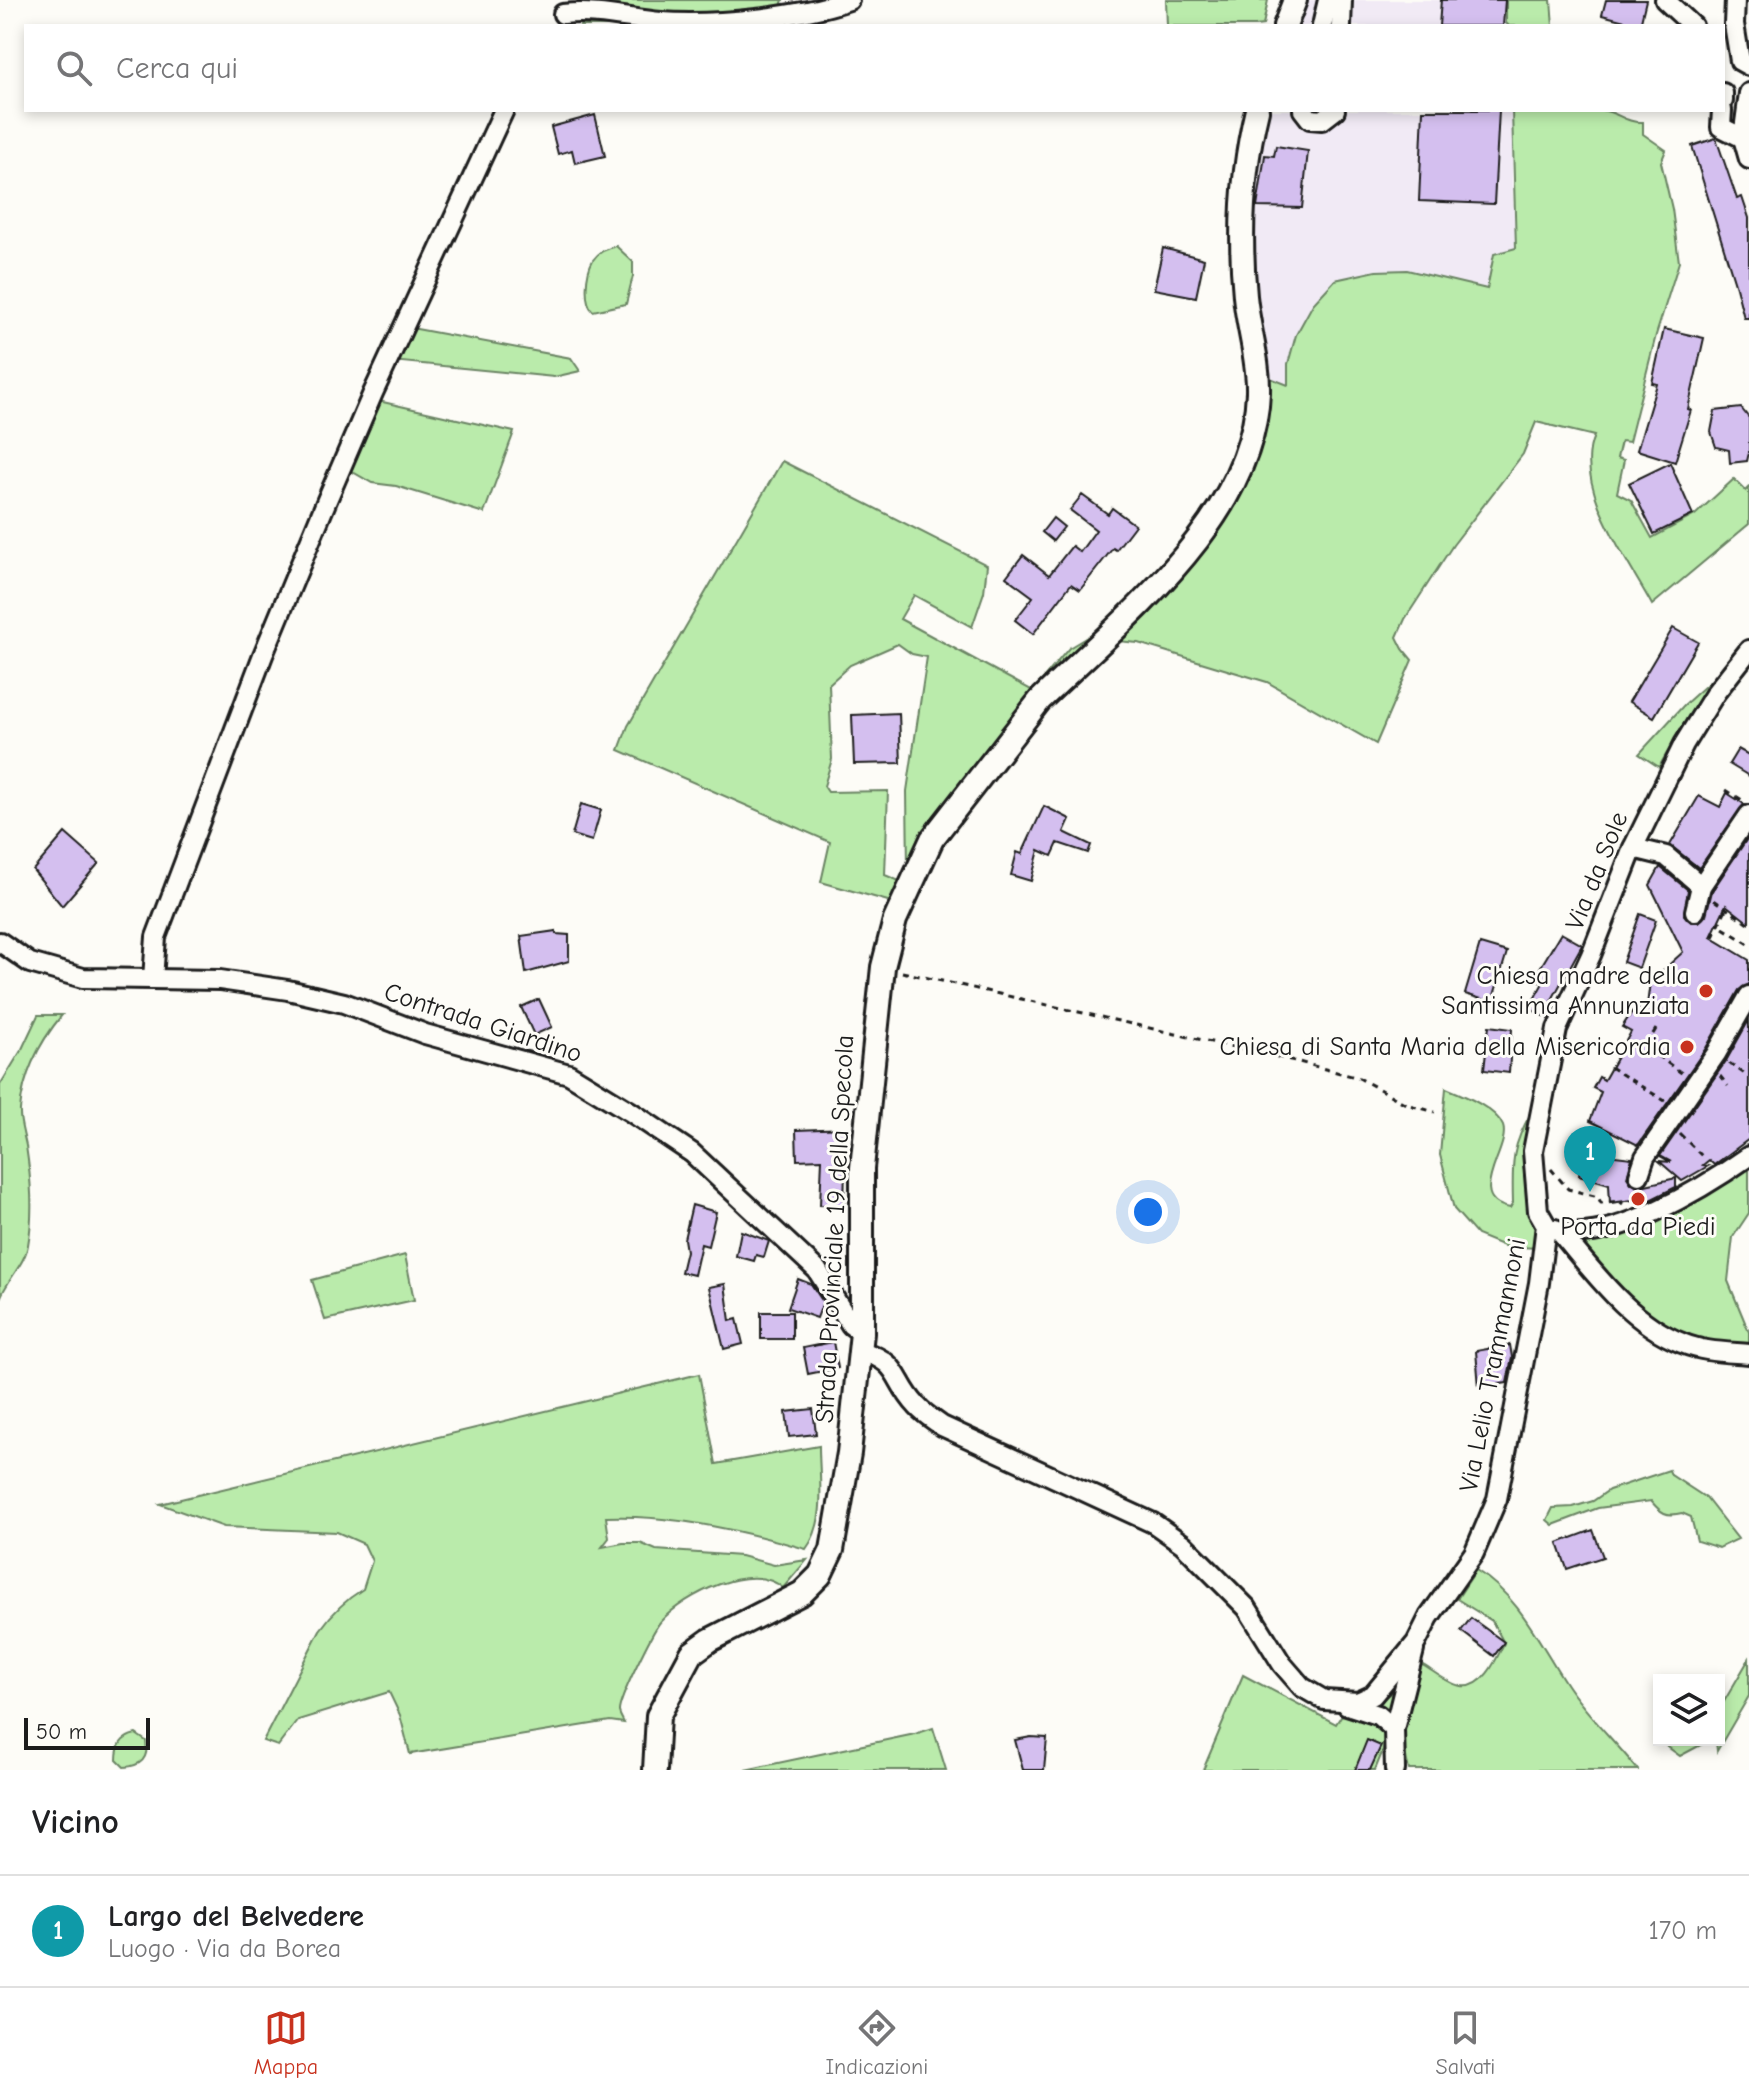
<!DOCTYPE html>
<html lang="it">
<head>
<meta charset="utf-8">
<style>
	body { margin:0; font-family:"Comic Neue",sans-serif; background:#f6f6f6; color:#202124 }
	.controls { position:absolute; right:24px; bottom:24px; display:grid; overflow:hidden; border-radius:0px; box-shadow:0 4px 12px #0003 }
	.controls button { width:72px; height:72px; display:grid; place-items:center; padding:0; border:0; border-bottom:2px solid #e0e0e0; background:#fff; color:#202124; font:40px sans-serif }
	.scale { position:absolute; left:24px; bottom:20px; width:126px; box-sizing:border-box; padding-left:8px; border:4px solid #1c1c1c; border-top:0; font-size:22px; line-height:28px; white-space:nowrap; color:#1c1c1c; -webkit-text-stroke:6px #fdfcf7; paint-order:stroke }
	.you { position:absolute; left:1148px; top:1212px; width:28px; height:28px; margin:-20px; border:6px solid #fff; border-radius:50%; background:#1a73e8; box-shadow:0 0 0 12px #1a73e833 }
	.badge { display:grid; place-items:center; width:52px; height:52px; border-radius:50%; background:#c8321e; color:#fff; font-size:26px; font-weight:700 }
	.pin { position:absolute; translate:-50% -66px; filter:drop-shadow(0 2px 4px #0008) }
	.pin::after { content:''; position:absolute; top:42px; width:28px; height:24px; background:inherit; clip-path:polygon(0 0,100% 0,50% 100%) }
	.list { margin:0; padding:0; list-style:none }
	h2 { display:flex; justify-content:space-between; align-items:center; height:104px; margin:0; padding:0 32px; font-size:34px }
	h2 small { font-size:26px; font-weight:400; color:#757577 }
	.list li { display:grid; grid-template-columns:52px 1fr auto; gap:24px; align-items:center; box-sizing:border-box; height:112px; padding:0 32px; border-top:2px solid #e0e0e0 }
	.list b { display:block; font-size:30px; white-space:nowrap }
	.list p { margin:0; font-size:26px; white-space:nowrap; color:#757577 }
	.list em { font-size:26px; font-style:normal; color:#757577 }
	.icon { flex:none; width:44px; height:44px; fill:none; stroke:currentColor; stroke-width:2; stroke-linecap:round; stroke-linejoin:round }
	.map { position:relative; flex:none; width:1749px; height:1770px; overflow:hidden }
	.search { position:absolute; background:#fff; box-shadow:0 4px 12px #0003; left:24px; right:24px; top:24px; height:88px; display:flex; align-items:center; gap:20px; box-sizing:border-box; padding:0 28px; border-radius:0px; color:#757577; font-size:30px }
	.sheet { height:216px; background:#fff }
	nav { display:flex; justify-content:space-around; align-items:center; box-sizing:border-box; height:112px; border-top:2px solid #e0e0e0; background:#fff; font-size:22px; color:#757577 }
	nav a { display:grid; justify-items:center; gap:4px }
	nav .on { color:#c8321e }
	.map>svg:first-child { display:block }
	.built { fill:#f1eaf5 }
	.green { fill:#baebab; stroke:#6b8464; stroke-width:2 }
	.building { fill:#d4bfef; stroke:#1c1c1c; stroke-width:2 }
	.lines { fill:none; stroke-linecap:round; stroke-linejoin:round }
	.minor-casing { stroke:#1c1c1c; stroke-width:24 }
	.major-casing { stroke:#1c1c1c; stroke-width:28 }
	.path { stroke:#1c1c1c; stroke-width:3; stroke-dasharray:6 6; stroke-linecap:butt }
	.minor { stroke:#fdfcf7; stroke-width:18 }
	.major { stroke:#fdfcf7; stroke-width:22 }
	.poi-dot { fill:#c8321e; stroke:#fdfcf7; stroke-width:3 }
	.labels { text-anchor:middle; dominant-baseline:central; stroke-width:6; stroke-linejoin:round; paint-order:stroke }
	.street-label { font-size:26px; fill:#1c1c1c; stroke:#fdfcf7 }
	.poi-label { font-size:26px; fill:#1c1c1c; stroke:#fdfcf7; text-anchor:end }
</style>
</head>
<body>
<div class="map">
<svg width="1749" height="1770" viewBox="0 0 1749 1770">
	<rect width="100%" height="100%" fill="#fdfcf7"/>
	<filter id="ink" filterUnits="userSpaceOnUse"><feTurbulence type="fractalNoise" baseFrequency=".0125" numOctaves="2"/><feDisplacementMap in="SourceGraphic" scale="16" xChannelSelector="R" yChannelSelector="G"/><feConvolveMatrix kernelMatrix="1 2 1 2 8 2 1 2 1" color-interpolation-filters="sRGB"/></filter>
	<g filter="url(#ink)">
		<g class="built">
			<polygon points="1303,0 1506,0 1506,23 1509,26 1294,26"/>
			<polygon points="1267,110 1512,110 1512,181 1516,249 1508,250 1487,289 1407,270 1288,364 1288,386 1268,377 1254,285 1252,202 1260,137"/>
		</g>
		<g class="green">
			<polygon points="585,0 783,0 781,6 622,24 621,26 580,26"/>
			<polygon points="1166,0 1268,0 1263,25 1255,26 1167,26"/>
			<polygon points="1506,0 1551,0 1553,26 1509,26 1506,23"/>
			<path d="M1512,110C1541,110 1572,106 1601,110C1618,112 1625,123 1643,122V134L1666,150L1661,162L1672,209L1679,262L1656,335L1629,442L1621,441L1617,458L1624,460L1617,493L1631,500L1652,538L1695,515L1734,479L1746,491L1749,488V524L1652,605C1629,562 1572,485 1594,436L1536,422L1523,454L1453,545L1405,619L1397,637L1403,649L1412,660L1376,744L1267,682L1138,643L1117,641L1194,556L1268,377L1288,385V364L1296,335L1313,304L1335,280L1376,271L1407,270L1487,289L1494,254L1516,248Z"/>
			<path d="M616,246L633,262V276L626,304L593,311C583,302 586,272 593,260C599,251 607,249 616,246Z"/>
			<polygon points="406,327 571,358 580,371 554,377 391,361"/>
			<polygon points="374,400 514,432 484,513 396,486 372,483 346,468"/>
			<polygon points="782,461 987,565 984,592 972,627 914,595 900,619 1033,691 1069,648 1089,636 1089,647 908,869 907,791 927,657 912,654 898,644 850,665 829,684 832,759 824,786 828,792 888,791 885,875 902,882 895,903 821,882 830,842 619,750 628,726"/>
			<polygon points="1714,678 1688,716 1659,767 1639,754 1684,705"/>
			<path d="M38,1015H62C40,1042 23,1073 20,1110C19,1121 24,1135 26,1146C31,1179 34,1212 28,1245C25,1264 6,1281 0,1299V1085L22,1049Z"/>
			<path d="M1446,1088C1463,1095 1496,1108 1503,1126C1511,1149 1463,1199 1510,1208L1513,1203C1512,1165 1511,1145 1532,1112L1538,1227L1537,1248L1504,1246L1477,1235L1454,1209L1440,1155Z"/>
			<path d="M1749,1168V1213L1733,1237L1728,1281L1749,1332V1347C1660,1345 1632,1302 1575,1243L1609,1238L1647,1226Z"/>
			<polygon points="405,1255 414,1300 325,1320 312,1280"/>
			<path d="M699,1374L716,1464L819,1446C819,1479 827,1522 806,1549C745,1531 670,1514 606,1517L609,1538L602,1547L623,1543H640L656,1550L741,1556L774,1565L807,1560L783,1588C752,1560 685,1595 661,1621C653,1630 618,1701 619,1712C620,1716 622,1719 624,1723L610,1721L410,1754L400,1715L389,1692L298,1720L278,1746L263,1741L320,1630C332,1613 345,1600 363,1589L372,1561L364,1544L337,1532L224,1527L160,1504Z"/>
			<path d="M1669,1470L1671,1475L1706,1498L1738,1539L1719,1548L1697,1541L1691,1517L1682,1513C1666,1517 1661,1513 1651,1501L1598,1508L1553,1525L1547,1520L1553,1508L1573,1507L1593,1501L1609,1490Z"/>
			<path d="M1476,1570C1520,1597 1539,1643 1567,1685C1587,1715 1615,1741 1638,1770H1409C1398,1729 1405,1702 1421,1664C1432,1670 1448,1684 1461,1686C1484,1690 1497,1658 1504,1643L1492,1621L1457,1599Z"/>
			<polygon points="1749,1659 1749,1696 1717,1751 1716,1742 1708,1741 1680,1756 1665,1745 1672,1740 1719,1740 1719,1710"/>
			<polygon points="1243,1675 1336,1724 1341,1716 1381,1700 1402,1685 1386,1743 1375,1770 1203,1770"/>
			<polygon points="933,1728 946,1770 745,1770 915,1734"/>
			<path d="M136,1734L146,1741C149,1759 141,1766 124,1767L117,1760C117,1746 121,1737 136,1734Z"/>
		</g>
		<g class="building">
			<polygon points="1441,0 1505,0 1503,26 1439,26"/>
			<polygon points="1606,0 1646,0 1640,25 1602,15"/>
			<polygon points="1423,110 1499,110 1494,204 1419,201"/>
			<polygon points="595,115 605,156 575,163 572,150 558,154 551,127"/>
			<polygon points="1716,138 1737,199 1742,197 1749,218 1749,318 1744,318 1736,287 1692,146"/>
			<polygon points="1276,146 1308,151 1302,208 1257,207 1265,155 1274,156"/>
			<polygon points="1163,248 1204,259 1196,297 1154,289"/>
			<polygon points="1664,329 1704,338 1688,409 1691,410 1675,462 1637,450 1657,384 1652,383"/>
			<polygon points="1741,408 1749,418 1749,453 1747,461 1730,463 1729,450 1716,447 1711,432 1715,411"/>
			<polygon points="1670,463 1693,515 1654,534 1629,483"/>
			<polygon points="1082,495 1108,514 1112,508 1135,525 1116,550 1113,548 1080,590 1071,584 1033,634 1015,620 1033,597 1006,577 1023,555 1049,575 1072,546 1080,552 1096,530 1070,510"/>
			<polygon points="1053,518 1064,527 1053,541 1042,532"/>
			<polygon points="1673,628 1698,642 1654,717 1629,702"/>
			<polygon points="899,713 901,763 854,764 852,715"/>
			<polygon points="1738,749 1749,755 1749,776 1729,764"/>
			<polygon points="1727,793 1744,804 1699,868 1670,845 1699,796 1720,807"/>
			<polygon points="581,804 601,810 592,841 572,835"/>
			<polygon points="1044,806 1070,819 1064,832 1091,845 1088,853 1058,843 1052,856 1039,850 1031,881 1011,875 1017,852 1022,854"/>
			<polygon points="65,833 99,863 62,906 33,870"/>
			<polygon points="1749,836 1749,923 1726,905 1711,937 1749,960 1749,984 1739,990 1706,1048 1638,1145 1590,1121 1601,1092 1593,1088 1599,1077 1604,1080 1631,1032 1622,1027 1636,1006 1646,1013 1650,982 1683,952 1650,885 1660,867 1688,890 1684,915 1691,922 1699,922 1706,915 1712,891"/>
			<polygon points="1640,914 1656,920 1639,968 1623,962"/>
			<polygon points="556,931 556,934 569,935 569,961 526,973 521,936"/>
			<polygon points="1561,933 1582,945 1543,1016 1529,1008 1543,983 1534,978"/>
			<polygon points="1480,944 1507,952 1492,1002 1465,994"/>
			<polygon points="539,999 552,1027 534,1035 521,1007"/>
			<polygon points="1749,1020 1749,1139 1714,1165 1709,1160 1703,1165 1708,1166 1682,1181 1659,1161 1671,1162 1660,1156 1726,1061"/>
			<polygon points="1489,1026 1512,1029 1509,1073 1484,1070"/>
			<polygon points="846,1128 844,1206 820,1205 822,1159 797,1160 796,1130"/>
			<polygon points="1582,1152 1632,1158 1627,1177 1631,1183 1637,1187 1676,1178 1676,1187 1648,1201 1647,1198 1610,1203 1609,1184 1579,1175"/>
			<polygon points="692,1205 716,1212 708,1246 701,1244 694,1275 681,1272 686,1251 684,1239"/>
			<polygon points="741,1231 769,1241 764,1257 756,1255 754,1261 736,1256"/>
			<polygon points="798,1279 811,1284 823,1302 817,1318 788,1308"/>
			<polygon points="725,1284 730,1321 737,1319 743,1344 724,1349 709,1287"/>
			<rect x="761" y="1312" width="31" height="27"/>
			<polygon points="833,1342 838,1368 808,1374 803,1348"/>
			<polygon points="1510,1345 1512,1357 1507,1383 1479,1387 1476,1351"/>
			<polygon points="813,1409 816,1434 789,1437 786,1412"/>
			<polygon points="1593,1530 1603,1557 1567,1569 1558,1543"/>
			<polygon points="1471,1618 1504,1642 1494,1656 1461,1631"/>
			<polygon points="1031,1737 1047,1738 1044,1770 1023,1770 1015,1740"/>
			<polygon points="1367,1740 1381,1746 1370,1770 1355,1770"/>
		</g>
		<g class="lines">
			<defs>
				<g id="minor">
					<polyline points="1665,0 1693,26"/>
					<polyline points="1735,0 1734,24 1740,61 1749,66"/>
					<path d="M563,14C596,10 628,19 661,22C714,26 800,17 849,0"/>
					<polyline points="1322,26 1328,0"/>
					<polyline points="1341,26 1342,0"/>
					<polyline points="1723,93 1723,101"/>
					<polyline points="1749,93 1743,138 1749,159"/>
					<polyline points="1303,110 1310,119 1322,120 1335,110"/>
					<polyline points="1722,110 1721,127 1743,138"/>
					<polyline points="1633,848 1666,856 1701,886"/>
					<polyline points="1695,911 1701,886 1749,815"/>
					<polyline points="0,942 30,963 83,978 220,980 288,990 344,1003 425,1034 569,1074 631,1112 692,1153 817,1270 851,1325 862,1333"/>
					<polyline points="153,979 156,937 263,655 327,500 373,393 504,110"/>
					<polyline points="1639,1175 1645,1157 1716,1054 1749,996"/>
					<polyline points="1546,1225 1538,1211 1533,1151 1557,1029 1591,955 1633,848 1684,744 1716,692 1749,650"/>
					<path d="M1555,1229C1605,1250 1708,1185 1749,1156"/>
					<path d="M1559,1231C1593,1271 1630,1323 1682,1343C1703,1352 1727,1352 1749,1354"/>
					<path d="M860,1351C902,1362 892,1380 917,1406C924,1414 934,1420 942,1426L1153,1523L1183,1544L1247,1608L1282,1664L1302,1687L1324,1700L1358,1702L1373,1695L1416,1643L1429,1617L1474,1553L1497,1499L1539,1283L1546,1225"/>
					<polyline points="1347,1705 1378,1715 1394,1729"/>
					<polyline points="1395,1770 1394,1729 1414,1650"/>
				</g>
				<g id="major">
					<polyline points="1285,26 1295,0"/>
					<path d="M655,1770L658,1716L692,1653L710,1640L802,1593L820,1575L832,1550L849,1453L862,1333V1168L883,967L895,920L932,839L1040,700C1124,618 1254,518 1258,392C1259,360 1248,328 1245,296C1239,234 1242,171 1257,110"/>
				</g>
			</defs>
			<use href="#minor" class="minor-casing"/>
			<use href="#major" class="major-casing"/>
			<g class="path">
				<polyline points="1726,790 1742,800"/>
				<polyline points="1714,900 1749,924"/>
				<polyline points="1723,928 1749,944"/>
				<polyline points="1713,937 1726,909"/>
				<polyline points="902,972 1295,1061 1359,1078 1406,1104 1435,1112"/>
				<polyline points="1656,1029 1645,1047 1683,1074"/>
				<polyline points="1729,1063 1749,1077"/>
				<polyline points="1610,1067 1665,1101"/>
				<polyline points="1720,1076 1728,1086"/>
				<polyline points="1680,1134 1702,1156"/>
				<polyline points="1551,1169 1568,1189 1598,1197 1601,1203 1619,1201 1623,1204"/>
			</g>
			<use href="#minor" class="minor"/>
			<use href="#major" class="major"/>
		</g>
	</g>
	<g class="poi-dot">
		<circle cx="1706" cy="991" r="8"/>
		<circle cx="1687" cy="1047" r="8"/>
		<circle cx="1638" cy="1199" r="8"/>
	</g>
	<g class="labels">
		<g class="street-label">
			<text transform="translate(1597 871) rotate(-68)">Via da Sole</text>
			<text transform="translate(483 1023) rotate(18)">Contrada Giardino</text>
			<text transform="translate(835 1229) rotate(-87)">Strada Provinciale 19 della Specola</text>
			<text transform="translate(1493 1365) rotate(-79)">Via Lelio Trammannoni</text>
		</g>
		<g class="poi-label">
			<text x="1690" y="976">Chiesa madre della<tspan x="1690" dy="30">Santissima Annunziata</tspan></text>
			<text x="1671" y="1047">Chiesa di Santa Maria della Misericordia</text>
			<text x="1638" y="1227" text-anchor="middle">Porta da Piedi</text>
		</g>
	</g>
</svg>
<div class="controls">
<button><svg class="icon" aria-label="layers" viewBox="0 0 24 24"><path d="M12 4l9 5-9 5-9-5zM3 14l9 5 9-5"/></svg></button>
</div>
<div class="scale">50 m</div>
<div class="you"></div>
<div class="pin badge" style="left:1590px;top:1192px;background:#0f9aa8">1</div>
<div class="search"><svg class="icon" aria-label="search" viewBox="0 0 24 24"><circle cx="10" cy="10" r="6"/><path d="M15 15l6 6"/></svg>Cerca qui</div>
</div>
<section class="sheet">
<h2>Vicino<small></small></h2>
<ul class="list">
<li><span class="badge" style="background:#0f9aa8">1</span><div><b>Largo del Belvedere</b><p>Luogo · Via da Borea</p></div><em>170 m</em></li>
</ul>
</section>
<nav>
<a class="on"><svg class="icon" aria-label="map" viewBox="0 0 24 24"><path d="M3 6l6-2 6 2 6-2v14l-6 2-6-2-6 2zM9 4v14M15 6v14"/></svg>Mappa</a>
<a><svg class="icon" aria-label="directions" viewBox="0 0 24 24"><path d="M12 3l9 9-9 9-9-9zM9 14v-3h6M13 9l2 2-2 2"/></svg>Indicazioni</a>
<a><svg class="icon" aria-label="saved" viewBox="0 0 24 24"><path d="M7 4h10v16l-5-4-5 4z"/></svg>Salvati</a>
</nav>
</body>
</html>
